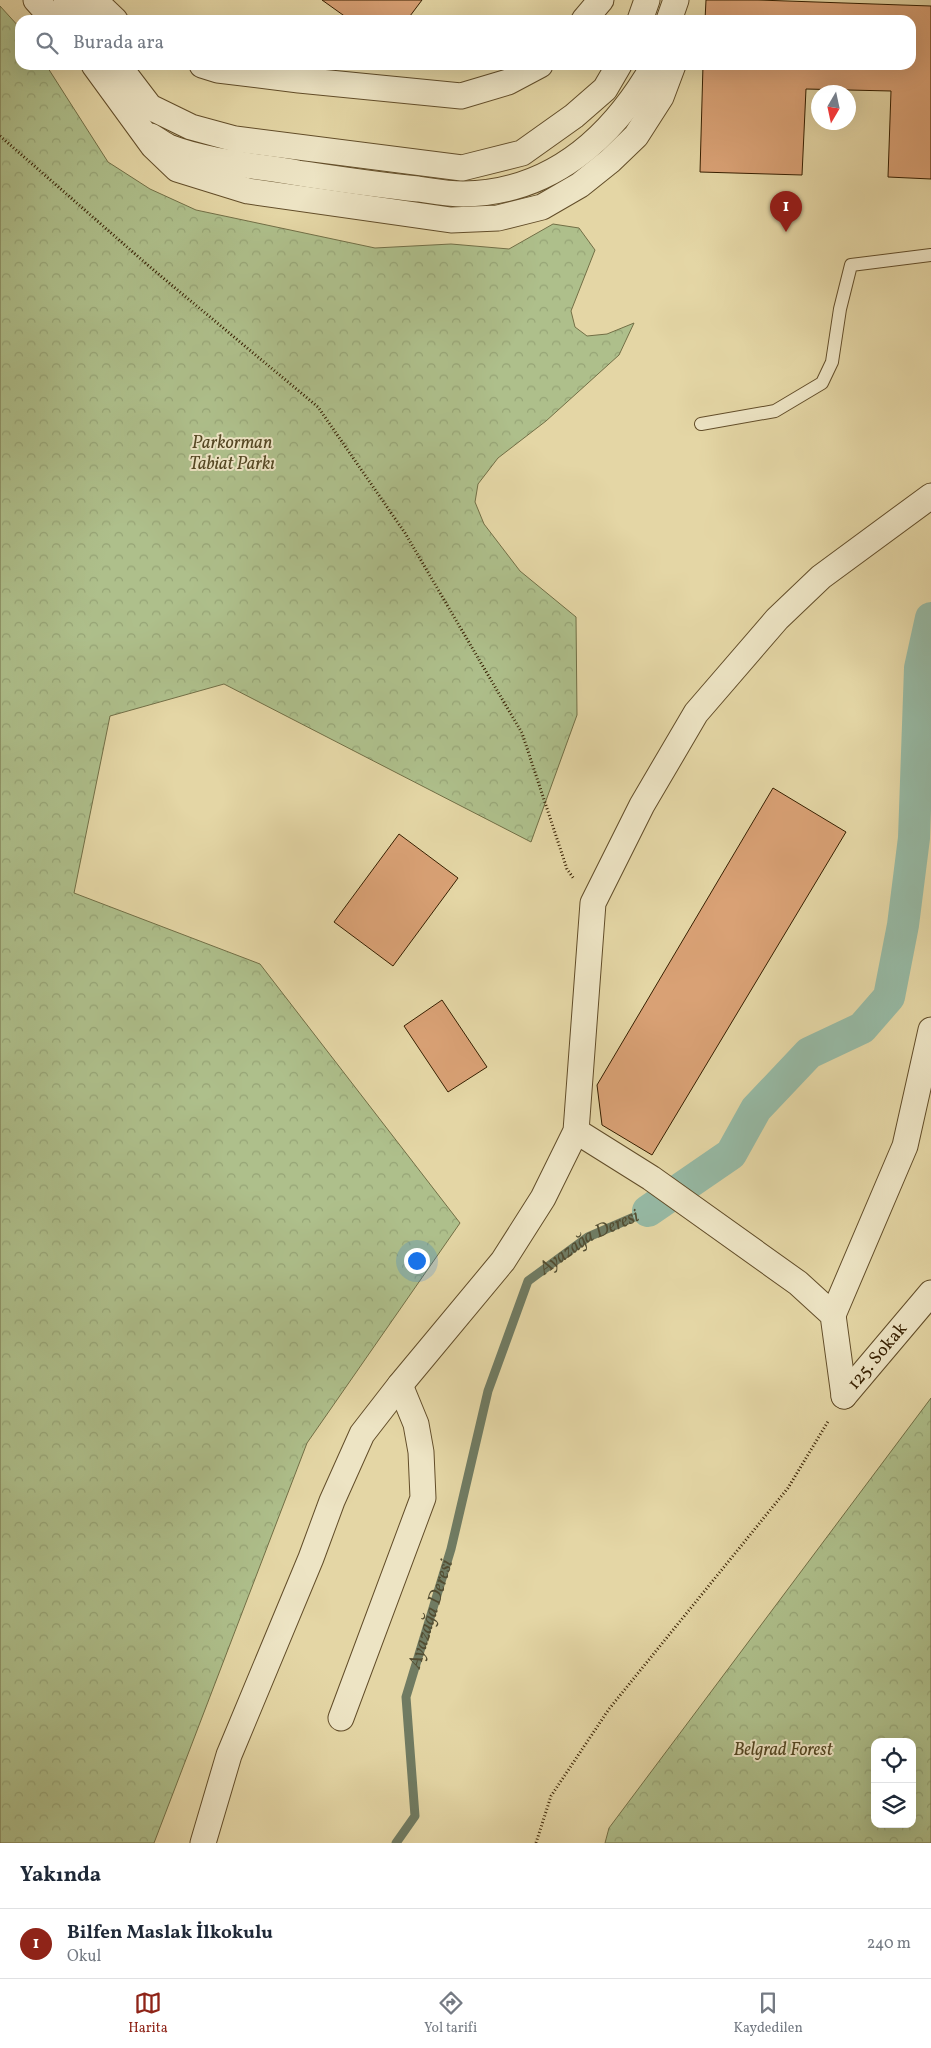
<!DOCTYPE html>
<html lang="tr">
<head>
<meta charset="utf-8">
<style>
	body { margin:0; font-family:Vollkorn,serif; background:#f2f2f3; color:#1f2937 }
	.controls { position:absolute; right:15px; bottom:15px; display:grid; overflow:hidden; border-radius:10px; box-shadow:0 5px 20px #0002 }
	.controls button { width:45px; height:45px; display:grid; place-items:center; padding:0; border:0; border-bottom:1px solid #e0e1e3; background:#fff; color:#1f2937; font:25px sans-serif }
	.compass { position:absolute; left:811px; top:85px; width:45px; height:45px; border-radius:50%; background:#fff; box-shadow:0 5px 20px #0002; rotate:189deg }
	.you { position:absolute; left:416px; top:1260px; width:18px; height:18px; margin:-12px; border:4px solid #fff; border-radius:50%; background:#1a73e8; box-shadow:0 0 0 8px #1a73e833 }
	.badge { display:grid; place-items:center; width:32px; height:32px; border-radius:50%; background:#8f2418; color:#fff; font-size:16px; font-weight:700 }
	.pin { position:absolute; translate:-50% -41px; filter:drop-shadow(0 1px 2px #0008) }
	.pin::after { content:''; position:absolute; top:26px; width:18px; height:15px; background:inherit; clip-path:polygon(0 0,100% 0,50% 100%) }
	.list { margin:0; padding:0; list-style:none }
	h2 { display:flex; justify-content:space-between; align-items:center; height:65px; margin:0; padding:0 20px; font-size:21px }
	h2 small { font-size:16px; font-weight:400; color:#747a83 }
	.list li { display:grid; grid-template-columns:32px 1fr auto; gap:15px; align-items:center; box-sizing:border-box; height:70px; padding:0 20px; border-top:1px solid #e0e1e3 }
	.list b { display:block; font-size:19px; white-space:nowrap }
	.list p { margin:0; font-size:16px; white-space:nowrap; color:#747a83 }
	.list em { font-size:16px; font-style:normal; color:#747a83 }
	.icon { flex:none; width:28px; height:28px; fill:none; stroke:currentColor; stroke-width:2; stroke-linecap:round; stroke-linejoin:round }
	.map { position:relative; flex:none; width:931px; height:1843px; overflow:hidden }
	.search { position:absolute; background:#fff; box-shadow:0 5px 20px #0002; left:15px; right:15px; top:15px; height:55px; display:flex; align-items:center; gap:12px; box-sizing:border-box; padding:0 18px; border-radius:15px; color:#747a83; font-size:19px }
	.sheet { height:135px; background:#fff }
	nav { display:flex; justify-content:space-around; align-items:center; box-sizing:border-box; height:70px; border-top:1px solid #e0e1e3; background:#fff; font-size:14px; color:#747a83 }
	nav a { display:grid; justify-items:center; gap:2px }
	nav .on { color:#8f2418 }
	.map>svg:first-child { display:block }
	.forest { fill:url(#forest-crowns); stroke:#726f46; fill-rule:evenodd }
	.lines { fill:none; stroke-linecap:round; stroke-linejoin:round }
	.stream { stroke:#707b62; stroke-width:9 }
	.canal { stroke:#96b9a4; stroke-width:32 }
	.building { fill:#d9a175; stroke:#361f00 }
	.lane-casing { stroke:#624d29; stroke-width:14 }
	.street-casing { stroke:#624d29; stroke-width:27 }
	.path { stroke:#361f00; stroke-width:3; stroke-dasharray:1 2.5; stroke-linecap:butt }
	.lane { stroke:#ede4c4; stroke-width:12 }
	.street { stroke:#ede4c4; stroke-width:25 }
	.labels { text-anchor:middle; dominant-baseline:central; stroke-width:4; stroke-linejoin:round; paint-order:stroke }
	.park-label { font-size:18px; font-style:italic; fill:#544723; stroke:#ede4c4 }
	.street-label { font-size:18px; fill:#361f00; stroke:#ede4c4 }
	.water-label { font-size:19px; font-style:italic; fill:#534d31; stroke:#ede4c4 }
</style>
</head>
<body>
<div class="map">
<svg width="931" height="1843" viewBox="0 0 931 1843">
	<defs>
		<pattern id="forest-crowns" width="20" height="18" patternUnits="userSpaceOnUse" patternTransform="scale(1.25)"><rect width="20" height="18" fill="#aebf8b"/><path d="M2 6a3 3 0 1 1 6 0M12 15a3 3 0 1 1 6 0" fill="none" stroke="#96a476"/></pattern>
	</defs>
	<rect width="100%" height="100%" fill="#e4d6a5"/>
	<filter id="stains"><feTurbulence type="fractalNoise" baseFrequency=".004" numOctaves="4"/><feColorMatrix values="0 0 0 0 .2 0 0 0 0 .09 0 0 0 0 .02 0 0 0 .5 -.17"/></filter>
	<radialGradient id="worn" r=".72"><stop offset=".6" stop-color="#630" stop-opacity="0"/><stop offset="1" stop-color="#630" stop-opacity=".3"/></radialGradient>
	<g class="forest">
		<polygon points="0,6 20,28 20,65 46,65 108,162 150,189 196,210 375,248 451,244 509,249 553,224 579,228 595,250 571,311 575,327 587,336 607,334 634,323 619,355 546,421 498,458 478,484 475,502 484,524 520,571 576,617 577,715 531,842 224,684 110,716 74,893 260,964 460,1223 307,1443 154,1843 0,1843"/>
		<path d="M931,1398V1843H605L609,1828ZM875,1742H912V1824H875Z"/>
	</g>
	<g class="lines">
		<path class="stream" id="s1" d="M396,1843L415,1816L406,1697L451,1549L488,1391L528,1281L588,1237L648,1211"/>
		<polyline class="canal" points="648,1211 731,1154 756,1109 809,1053 862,1028 889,997 903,925 914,838 920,668 931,618"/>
	</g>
	<g class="building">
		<polygon points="322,0 422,0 407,20 350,20"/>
		<polygon points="706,0 758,0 931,6 931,179 888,177 891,91 806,89 802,175 700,172 703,65 911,65 911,20 705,20"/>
		<polygon points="773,788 846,832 652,1155 602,1125 597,1085"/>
		<polygon points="399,834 458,878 393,966 334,922"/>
		<polygon points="442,1000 487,1067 448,1092 404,1026"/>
	</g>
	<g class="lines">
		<defs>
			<polyline id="lane" points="701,424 775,411 822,383 832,362 840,309 851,265 931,255"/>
			<g id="street">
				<polyline points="36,0 54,20"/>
				<polyline points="66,0 83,20"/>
				<polyline points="94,0 115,20"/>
				<polyline points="584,20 601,0"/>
				<polyline points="640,20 647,0"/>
				<polyline points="669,20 676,0"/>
				<polyline points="94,65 153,146 177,169 248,191 451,220 498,218 542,207 580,185 610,161 636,136 661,97 673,65"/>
				<polyline points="118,65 150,107 191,127 235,139 462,168 522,153 574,116 605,89 619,65"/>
				<polyline points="202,65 218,70 299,80 461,96 508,82 540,65"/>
				<path d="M151,136C158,140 164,145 171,148C208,162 258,166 298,173C338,179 377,185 418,189C432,191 448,194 463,194C551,193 612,138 654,65"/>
				<polyline points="576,1131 651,1178 798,1283 833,1315 844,1396"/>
				<polyline points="833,1315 905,1146 931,1030"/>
				<path id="s2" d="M844,1396L931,1293"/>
				<polyline points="341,1718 423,1498 421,1452 416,1424 400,1385"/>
				<polyline points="203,1843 229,1755 311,1558 332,1501 362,1434 400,1385 503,1261 543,1198 576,1131 593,903 642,805 696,713 777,619 821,577 931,496"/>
			</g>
		</defs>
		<use href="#lane" class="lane-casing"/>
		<use href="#street" class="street-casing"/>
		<g class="path">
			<polyline points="0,136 150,267 318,407 405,533 522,733 567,869 574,879"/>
			<polyline points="536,1843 551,1796 609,1709 788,1488 829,1420"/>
		</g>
		<use href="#lane" class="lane"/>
		<use href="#street" class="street"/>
	</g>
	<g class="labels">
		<g class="park-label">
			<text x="232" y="443">Parkorman<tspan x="232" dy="21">Tabiat Parkı</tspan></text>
			<text x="783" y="1750">Belgrad Forest</text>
		</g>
		<g class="street-label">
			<text stroke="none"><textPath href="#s2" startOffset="52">125. Sokak</textPath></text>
		</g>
		<g class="water-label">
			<text stroke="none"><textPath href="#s1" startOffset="659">Ayazağa Deresi</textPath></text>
			<text stroke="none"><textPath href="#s1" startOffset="239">Ayazağa Deresi</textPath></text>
		</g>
	</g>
	<rect width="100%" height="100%" filter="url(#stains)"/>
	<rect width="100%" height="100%" fill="url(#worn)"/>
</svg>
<div class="controls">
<button><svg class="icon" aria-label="locate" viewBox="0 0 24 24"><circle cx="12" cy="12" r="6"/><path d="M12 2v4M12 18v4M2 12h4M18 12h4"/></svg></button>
<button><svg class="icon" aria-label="layers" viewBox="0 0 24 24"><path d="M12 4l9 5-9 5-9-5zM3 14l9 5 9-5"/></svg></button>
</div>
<svg class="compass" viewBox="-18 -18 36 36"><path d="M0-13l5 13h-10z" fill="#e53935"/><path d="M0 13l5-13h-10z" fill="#747a83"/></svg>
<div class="you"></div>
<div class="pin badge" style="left:786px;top:232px">1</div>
<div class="search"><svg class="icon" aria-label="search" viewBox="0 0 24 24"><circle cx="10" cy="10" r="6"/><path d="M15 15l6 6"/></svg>Burada ara</div>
</div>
<section class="sheet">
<h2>Yakında<small></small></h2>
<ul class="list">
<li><span class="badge">1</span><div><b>Bilfen Maslak İlkokulu</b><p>Okul</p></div><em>240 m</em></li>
</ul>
</section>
<nav>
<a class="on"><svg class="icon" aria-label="map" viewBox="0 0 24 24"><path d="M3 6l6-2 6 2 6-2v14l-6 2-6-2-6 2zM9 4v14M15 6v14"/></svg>Harita</a>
<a><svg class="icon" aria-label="directions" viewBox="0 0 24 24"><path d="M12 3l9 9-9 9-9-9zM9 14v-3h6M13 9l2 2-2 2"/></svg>Yol tarifi</a>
<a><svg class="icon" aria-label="saved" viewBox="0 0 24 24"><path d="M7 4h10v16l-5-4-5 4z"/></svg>Kaydedilen</a>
</nav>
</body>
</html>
